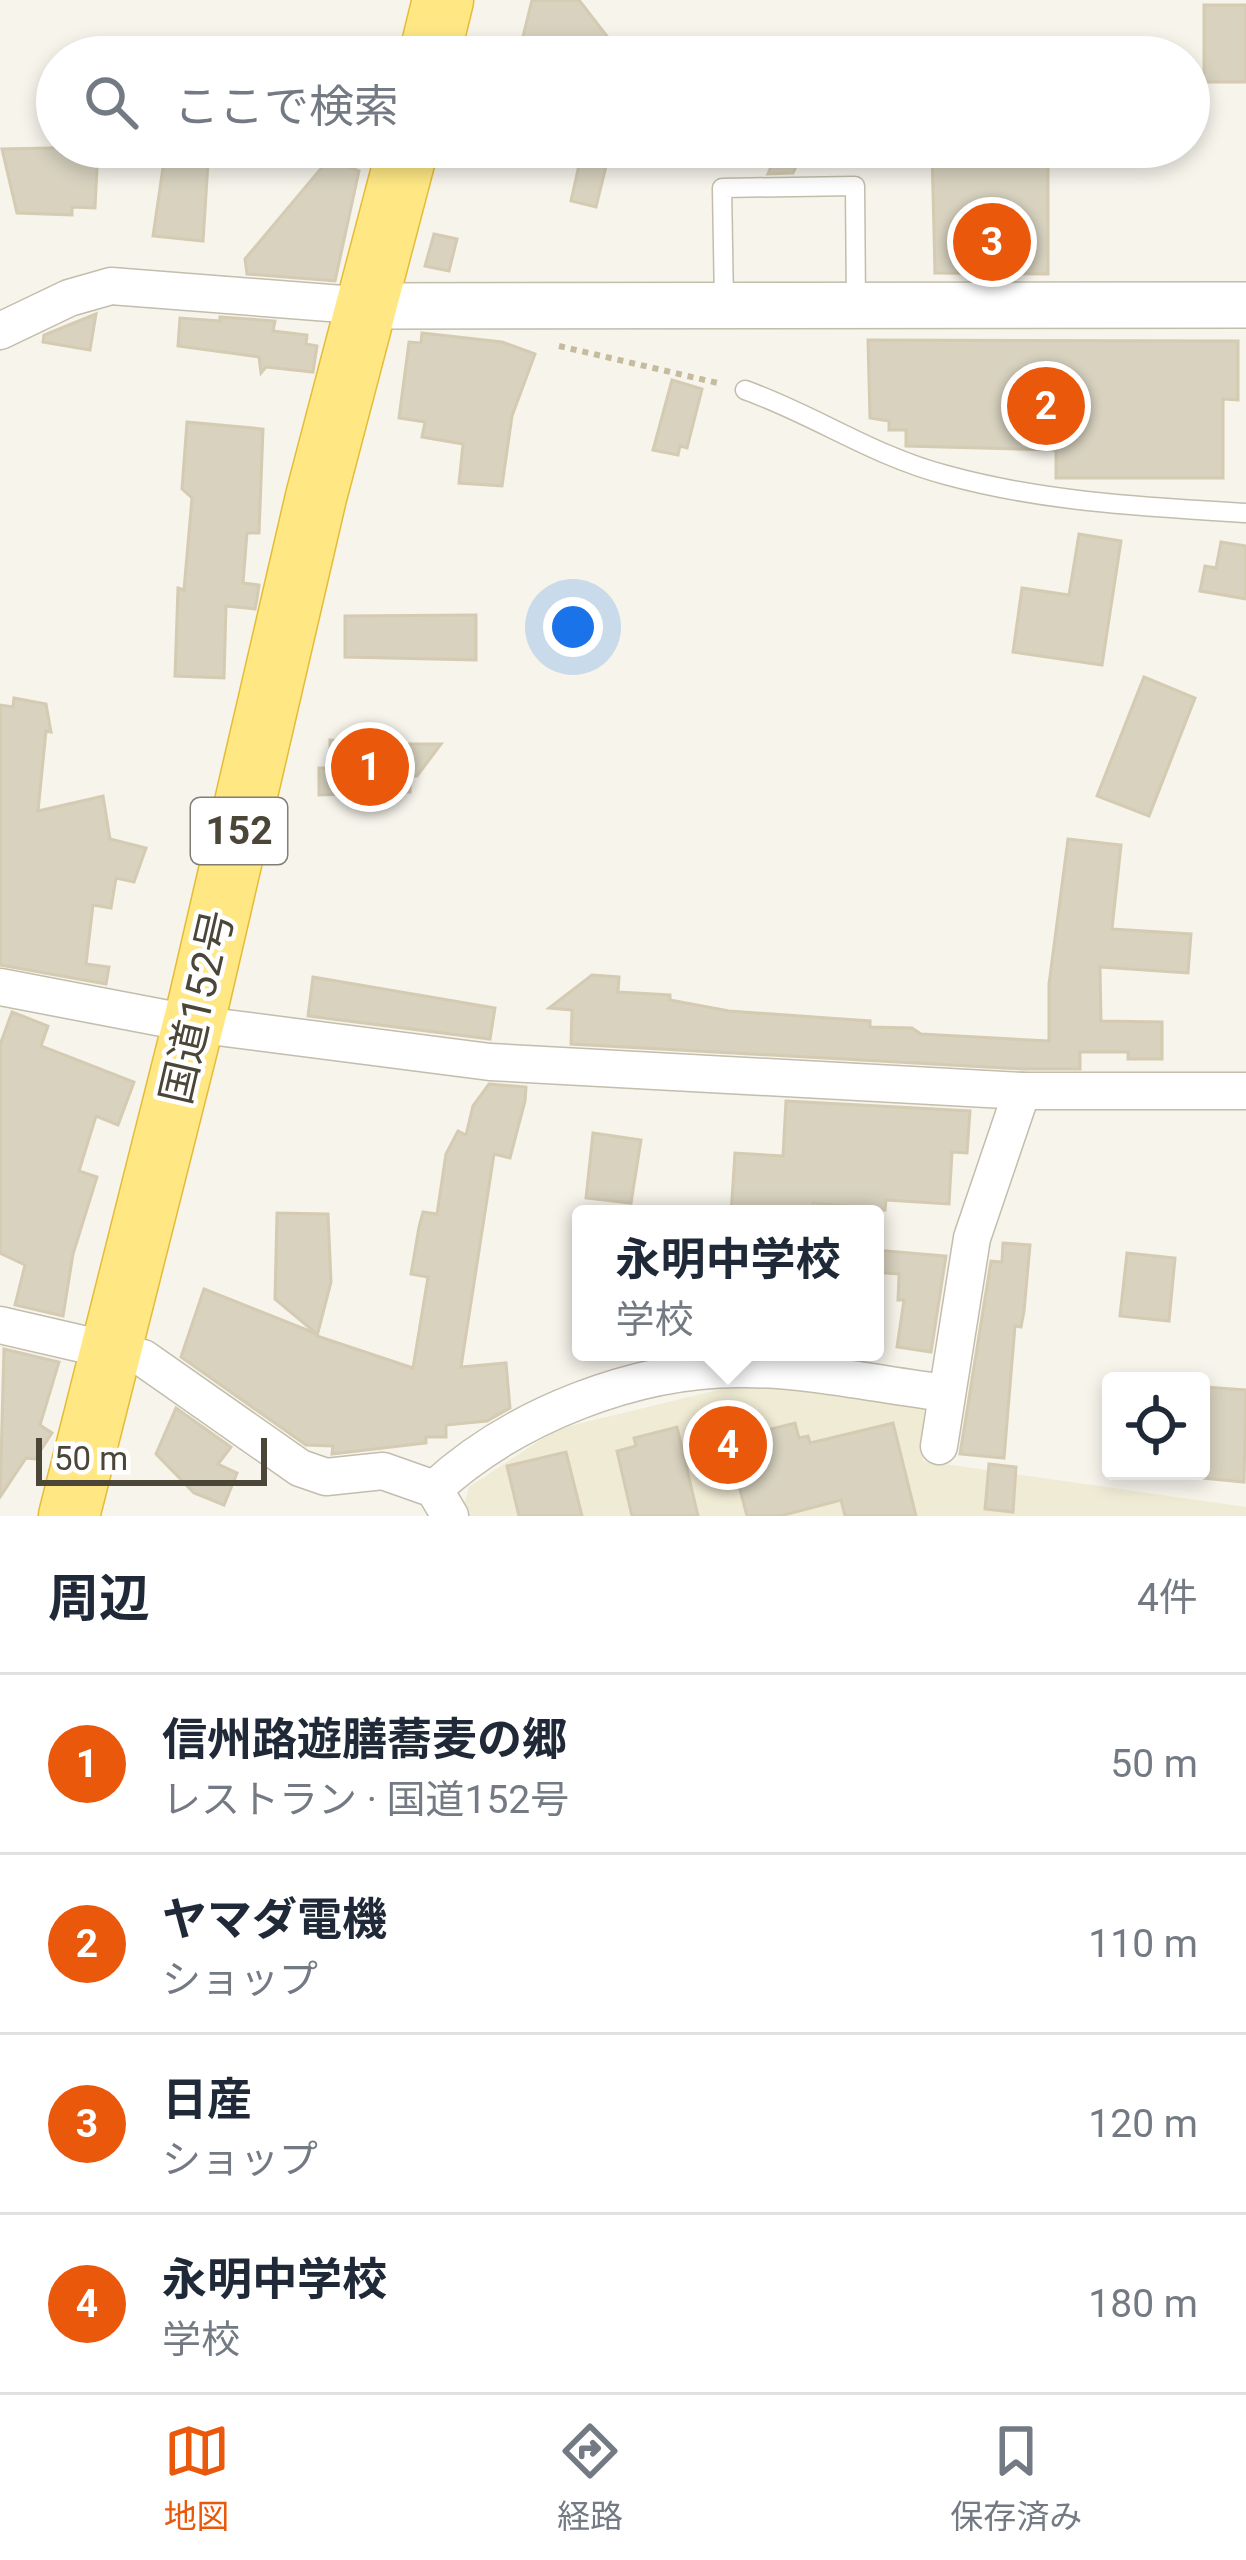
<!DOCTYPE html>
<html lang="ja">
<head>
<meta charset="utf-8">
<style>
	body { margin:0; font-family:Roboto,"Noto Sans JP",sans-serif; background:#f6f6f7; color:#1f2937 }
	.controls { position:absolute; right:36px; bottom:36px; display:grid; overflow:hidden; border-radius:12px; box-shadow:0 6px 18px #0003 }
	.controls button { width:108px; height:108px; display:grid; place-items:center; padding:0; border:0; border-bottom:3px solid #e0e1e3; background:#fff; color:#1f2937; font:60px sans-serif }
	.scale { position:absolute; left:36px; bottom:30px; width:231px; box-sizing:border-box; padding-left:12px; border:6px solid #4b4638; border-top:0; font-size:33px; line-height:42px; white-space:nowrap; color:#4b4638; -webkit-text-stroke:9px #fff; paint-order:stroke }
	.you { position:absolute; left:573px; top:627px; width:42px; height:42px; margin:-30px; border:9px solid #fff; border-radius:50%; background:#1a73e8; box-shadow:0 0 0 18px #1a73e833 }
	.badge { display:grid; place-items:center; width:78px; height:78px; border-radius:50%; background:#ea580c; color:#fff; font-size:39px; font-weight:700 }
	.pin { position:absolute; translate:-50% -50%; border:6px solid #fff; box-shadow:0 3px 12px #0006 }
	.popup { position:absolute; left:572px; top:1205px; width:312px; height:156px; box-sizing:border-box; display:grid; place-content:center; border-radius:12px; background:#fff; filter:drop-shadow(0 3px 9px #0005); font-size:39px; white-space:nowrap; color:#747a83 }
	.popup b { font-size:45px; color:#1f2937 }
	.popup::after { content:''; position:absolute; left:50%; top:100%; margin-left:-24px; border:24px solid transparent; border-top-color:#fff }
	.list { margin:0; padding:0; list-style:none }
	h2 { display:flex; justify-content:space-between; align-items:center; height:156px; margin:0; padding:0 48px; font-size:51px }
	h2 small { font-size:39px; font-weight:400; color:#747a83 }
	.list li { display:grid; grid-template-columns:78px 1fr auto; gap:36px; align-items:center; box-sizing:border-box; height:180px; padding:0 48px; border-top:3px solid #e0e1e3 }
	.list b { display:block; font-size:45px; white-space:nowrap }
	.list p { margin:0; font-size:39px; white-space:nowrap; color:#747a83 }
	.list em { font-size:39px; font-style:normal; color:#747a83 }
	.icon { flex:none; width:66px; height:66px; fill:none; stroke:currentColor; stroke-width:2; stroke-linecap:round; stroke-linejoin:round }
	.map { position:relative; flex:none; width:1246px; height:1516px; overflow:hidden }
	.search { position:absolute; background:#fff; box-shadow:0 6px 18px #0003; left:36px; right:36px; top:36px; height:132px; display:flex; align-items:center; gap:30px; box-sizing:border-box; padding:0 42px; border-radius:66px; color:#747a83; font-size:45px }
	.sheet { height:876px; background:#fff }
	nav { display:flex; justify-content:space-around; align-items:center; box-sizing:border-box; height:168px; border-top:3px solid #e0e1e3; background:#fff; font-size:33px; color:#747a83 }
	nav a { display:grid; justify-items:center; gap:6px }
	nav .on { color:#ea580c }
	.map>svg:first-child { display:block }
	.education { fill:#f0ebd4 }
	.building { fill:#d8d2bf; stroke:#d4cbb2; stroke-width:3 }
	.lines { fill:none; stroke-linecap:round; stroke-linejoin:round }
	.service-casing { stroke:#c2bdac; stroke-width:21 }
	.minor-casing { stroke:#c2bdac; stroke-width:39 }
	.tertiary-casing { stroke:#c2bdac; stroke-width:48 }
	.trunk-casing { stroke:#e6bb35; stroke-width:63 }
	.path { stroke:#c5bc9d; stroke-width:6; stroke-dasharray:6 6; stroke-linecap:butt }
	.service { stroke:#fff; stroke-width:18 }
	.minor { stroke:#fff; stroke-width:36 }
	.tertiary { stroke:#fff; stroke-width:45 }
	.trunk { stroke:#ffe884; stroke-width:60 }
	.labels { text-anchor:middle; dominant-baseline:central; stroke-width:9; stroke-linejoin:round; paint-order:stroke }
	.shield { fill:#fff; stroke:#817e74; stroke-width:3 }
	.shield-label { font-size:39px; font-weight:bold; fill:#4b4638 }
	.street-label { font-size:42px; fill:#4b4638; stroke:#fff }
</style>
</head>
<body>
<div class="map">
<svg width="1246" height="1516" viewBox="0 0 1246 1516">
	<rect width="100%" height="100%" fill="#f6f4eb"/>
	<polygon class="education" points="743,1384 926,1408 923,1461 1246,1507 1246,1516 470,1516 464,1505 469,1487 557,1429"/>
	<g class="building">
		<polygon points="532,0 579,0 623,57 518,57"/>
		<rect x="1204" y="5" width="42" height="77"/>
		<polygon points="98,147 95,208 72,207 72,215 17,213 2,149"/>
		<polygon points="166,147 209,147 203,241 153,236"/>
		<polygon points="779,147 805,147 793,173 768,174"/>
		<polygon points="932,151 1048,152 1048,274 935,273"/>
		<polygon points="581,156 607,162 596,207 571,201"/>
		<polygon points="329,159 359,171 335,281 247,274 245,259"/>
		<polygon points="434,234 457,239 449,271 425,266"/>
		<polygon points="96,314 90,350 43,342 44,335"/>
		<polygon points="220,317 275,321 273,331 307,335 306,344 317,346 313,372 266,367 261,373 259,357 178,346 180,318 220,321"/>
		<polygon points="422,333 502,342 535,354 512,416 502,486 459,483 463,444 422,437 425,422 399,418 409,342 421,343"/>
		<polygon points="868,340 1238,341 1238,400 1223,399 1223,478 1056,478 1056,450 906,446 906,430 889,430 889,421 870,418"/>
		<polygon points="672,380 702,389 687,448 680,446 678,455 653,450"/>
		<polygon points="187,422 263,429 259,533 247,533 243,583 259,585 257,599 255,609 226,606 224,678 175,676 178,588 184,590 192,498 182,489"/>
		<polygon points="1079,534 1121,541 1102,665 1013,652 1022,588 1069,595"/>
		<polygon points="1221,542 1246,546 1246,599 1200,591 1205,566 1216,568"/>
		<polygon points="476,615 476,660 345,657 345,616"/>
		<polygon points="1144,677 1195,698 1149,816 1097,796"/>
		<polygon points="14,698 46,704 51,732 46,731 38,811 103,796 110,839 146,848 134,882 116,878 111,908 93,905 86,964 109,967 106,984 0,965 0,705 13,707"/>
		<polygon points="330,740 374,744 441,744 417,776 410,776 410,792 319,795 319,768 330,768"/>
		<polygon points="1068,839 1121,845 1112,929 1191,934 1188,973 1100,967 1101,1021 1162,1022 1162,1059 1128,1059 1128,1052 1080,1052 1080,1069 1023,1069 571,1044 572,1010 549,1008 592,975 619,977 618,992 670,995 670,1000 729,1011 870,1021 870,1027 912,1028 921,1034 1049,1041 1049,984"/>
		<polygon points="313,977 495,1008 490,1039 308,1016"/>
		<polygon points="12,1012 48,1026 41,1046 134,1082 118,1125 96,1116 79,1171 97,1177 73,1254 63,1316 15,1305 25,1265 0,1253 0,1045"/>
		<polygon points="489,1084 526,1087 525,1101 510,1158 494,1154 461,1367 506,1363 510,1408 487,1421 446,1425 446,1437 426,1437 426,1443 332,1454 333,1446 306,1445 181,1357 204,1289 317,1334 275,1299 277,1213 328,1214 331,1282 317,1336 413,1368 428,1277 411,1274 419,1227 423,1212 437,1214 446,1154 458,1131 466,1135 473,1106"/>
		<polygon points="786,1101 970,1111 967,1153 952,1152 949,1204 886,1200 885,1210 813,1203 813,1214 731,1214 735,1153 783,1156"/>
		<polygon points="593,1133 641,1140 631,1203 586,1198"/>
		<polygon points="1003,1243 1030,1245 1024,1311 1021,1327 1015,1326 1004,1458 960,1454 991,1261 1002,1262"/>
		<polygon points="875,1250 946,1256 931,1352 897,1347 904,1300 898,1300 899,1274 875,1272"/>
		<polygon points="1127,1253 1175,1258 1169,1321 1120,1316"/>
		<polygon points="4,1349 59,1362 40,1425 52,1433 35,1459 26,1458 0,1497"/>
		<polygon points="1205,1387 1246,1390 1244,1482 1201,1478"/>
		<polygon points="176,1408 231,1447 218,1464 237,1473 224,1505 194,1493 156,1454"/>
		<polygon points="795,1423 799,1438 808,1436 810,1443 893,1423 916,1516 845,1516 841,1500 780,1516 747,1516 730,1452 743,1449 740,1437"/>
		<polygon points="677,1427 698,1516 632,1516 617,1451 636,1446 634,1438"/>
		<polygon points="566,1452 582,1516 519,1516 507,1466"/>
		<polygon points="989,1464 1016,1467 1013,1512 985,1509"/>
	</g>
	<g class="lines">
		<defs>
			<g id="service">
				<polyline points="724,303 722,188 855,186 856,304"/>
				<path d="M745,390C815,415 873,456 946,475C1044,502 1145,507 1246,513"/>
			</g>
			<g id="minor">
				<polyline points="0,331 69,298 111,286 368,306"/>
				<polyline points="0,987 194,1024 490,1062 1022,1091 1246,1091"/>
				<polyline points="0,1325 143,1358 300,1468 326,1477 383,1471 434,1489 450,1516"/>
				<polyline points="939,1446 972,1238 1022,1091"/>
				<path d="M434,1489C513,1416 637,1367 745,1369C811,1369 880,1385 945,1393"/>
			</g>
			<polyline id="tertiary" points="368,306 1246,305"/>
			<g id="trunk">
				<polyline points="429,57 443,0"/>
				<polyline points="69,1516 199,1001 316,497 408,147"/>
			</g>
		</defs>
		<use href="#service" class="service-casing"/>
		<use href="#minor" class="minor-casing"/>
		<use href="#tertiary" class="tertiary-casing"/>
		<use href="#trunk" class="trunk-casing"/>
		<polyline class="path" points="559,346 722,384"/>
		<use href="#service" class="service"/>
		<use href="#minor" class="minor"/>
		<use href="#tertiary" class="tertiary"/>
		<use href="#trunk" class="trunk"/>
	</g>
	<g class="labels">
		<rect class="shield" x="191" y="798" width="96" height="66" rx="9"/>
		<g class="shield-label">
			<text x="239" y="831">152</text>
		</g>
		<g class="street-label">
			<text transform="translate(197 1007) rotate(-77)">国道152号</text>
		</g>
	</g>
</svg>
<div class="controls">
<button><svg class="icon" aria-label="locate" viewBox="0 0 24 24"><circle cx="12" cy="12" r="6"/><path d="M12 2v4M12 18v4M2 12h4M18 12h4"/></svg></button>
</div>
<div class="scale">50 m</div>
<div class="you"></div>
<div class="pin badge" style="left:370px;top:767px">1</div>
<div class="pin badge" style="left:1046px;top:406px">2</div>
<div class="pin badge" style="left:992px;top:242px">3</div>
<div class="pin badge" style="left:728px;top:1445px">4</div>
<div class="popup"><b>永明中学校</b>学校</div>
<div class="search"><svg class="icon" aria-label="search" viewBox="0 0 24 24"><circle cx="10" cy="10" r="6"/><path d="M15 15l6 6"/></svg>ここで検索</div>
</div>
<section class="sheet">
<h2>周辺<small>4件</small></h2>
<ul class="list">
<li><span class="badge">1</span><div><b>信州路遊膳蕎麦の郷</b><p>レストラン · 国道152号</p></div><em>50 m</em></li>
<li><span class="badge">2</span><div><b>ヤマダ電機</b><p>ショップ</p></div><em>110 m</em></li>
<li><span class="badge">3</span><div><b>日産</b><p>ショップ</p></div><em>120 m</em></li>
<li><span class="badge">4</span><div><b>永明中学校</b><p>学校</p></div><em>180 m</em></li>
</ul>
</section>
<nav>
<a class="on"><svg class="icon" aria-label="map" viewBox="0 0 24 24"><path d="M3 6l6-2 6 2 6-2v14l-6 2-6-2-6 2zM9 4v14M15 6v14"/></svg>地図</a>
<a><svg class="icon" aria-label="directions" viewBox="0 0 24 24"><path d="M12 3l9 9-9 9-9-9zM9 14v-3h6M13 9l2 2-2 2"/></svg>経路</a>
<a><svg class="icon" aria-label="saved" viewBox="0 0 24 24"><path d="M7 4h10v16l-5-4-5 4z"/></svg>保存済み</a>
</nav>
</body>
</html>
